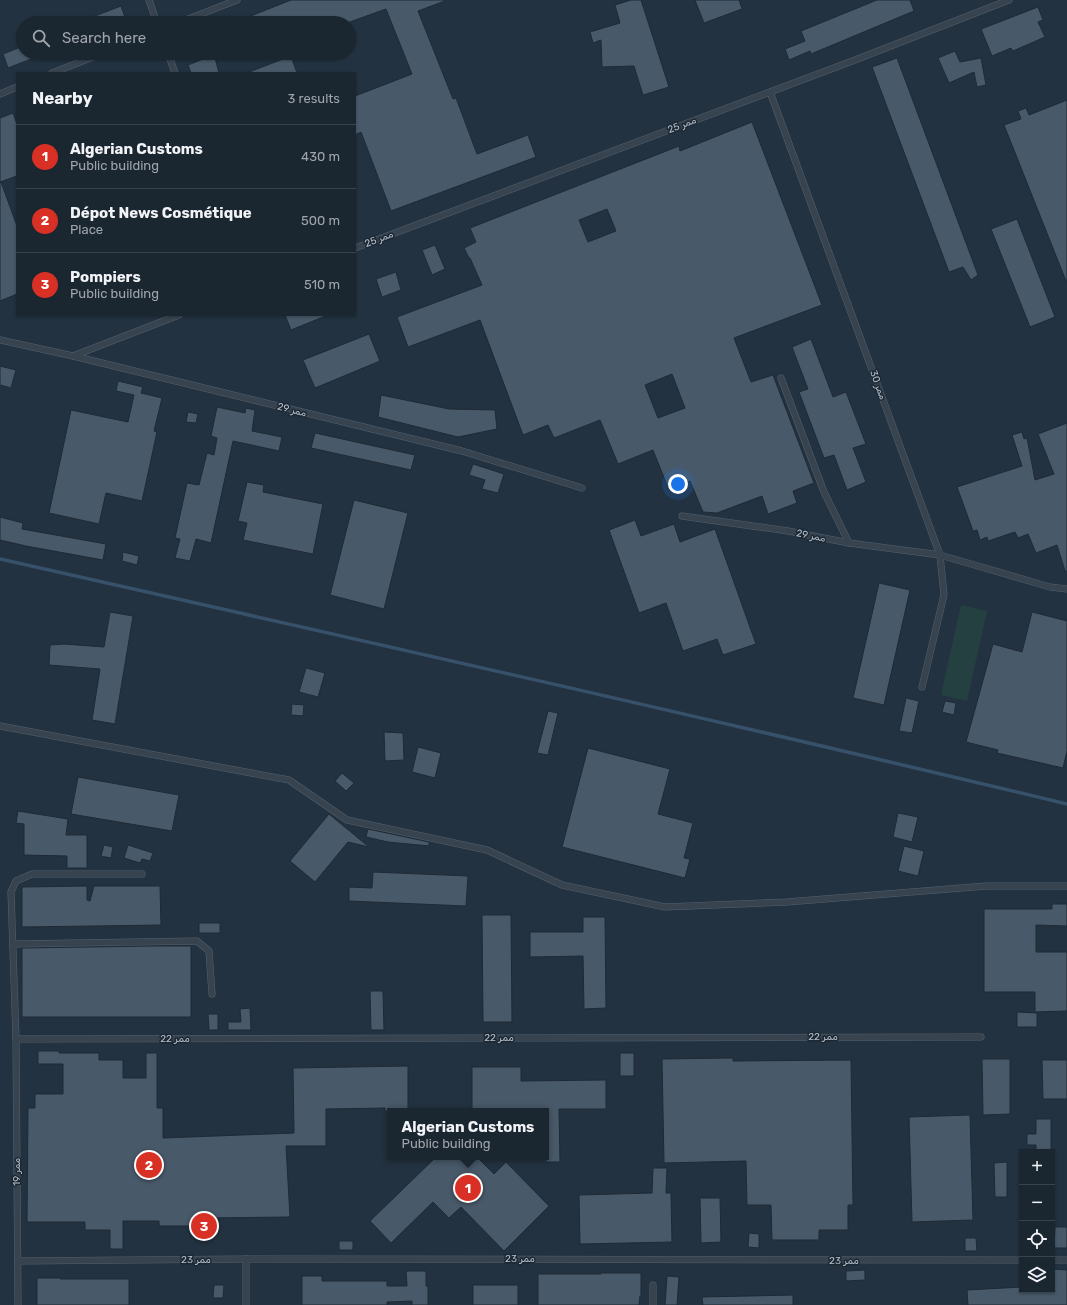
<!DOCTYPE html>
<html lang="en">
<head>
<meta charset="utf-8">
<style>
	body { margin:0; font-family:Rubik,"Noto Naskh Arabic",sans-serif; background:#232e38; color:#f1f3f6 }
	.controls { position:absolute; right:12px; bottom:12px; display:grid; overflow:hidden; border-radius:0px; box-shadow:0 1px 3px #0004 }
	.controls button { width:36px; height:36px; display:grid; place-items:center; padding:0; border:0; border-bottom:1px solid #38434c; background:#1a2630; color:#f1f3f6; font:20px sans-serif }
	.you { position:absolute; left:678px; top:484px; width:14px; height:14px; margin:-10px; border:3px solid #fff; border-radius:50%; background:#1a73e8; box-shadow:0 0 0 6px #1a73e833 }
	.badge { display:grid; place-items:center; width:26px; height:26px; border-radius:50%; background:#d93025; color:#fff; font-size:13px; font-weight:700 }
	.pin { position:absolute; translate:-50% -50%; border:2px solid #fff; box-shadow:0 1px 4px #0006 }
	.popup { position:absolute; left:387px; top:1108px; width:162px; height:52px; box-sizing:border-box; display:grid; place-content:center; border-radius:0px; background:#1a2630; filter:drop-shadow(0 1px 3px #0005); font-size:13px; white-space:nowrap; color:#9fa5ab }
	.popup b { font-size:15px; color:#f1f3f6 }
	.popup::after { content:''; position:absolute; left:50%; top:100%; margin-left:-8px; border:8px solid transparent; border-top-color:#1a2630 }
	.list { margin:0; padding:0; list-style:none }
	h2 { display:flex; justify-content:space-between; align-items:center; height:52px; margin:0; padding:0 16px; font-size:17px }
	h2 small { font-size:13px; font-weight:400; color:#9fa5ab }
	.list li { display:grid; grid-template-columns:26px 1fr auto; gap:12px; align-items:center; box-sizing:border-box; height:64px; padding:0 16px; border-top:1px solid #38434c }
	.list b { display:block; font-size:15px; white-space:nowrap }
	.list p { margin:0; font-size:13px; white-space:nowrap; color:#9fa5ab }
	.list em { font-size:13px; font-style:normal; color:#9fa5ab }
	.icon { flex:none; width:22px; height:22px; fill:none; stroke:currentColor; stroke-width:2; stroke-linecap:round; stroke-linejoin:round }
	.map { position:relative; flex:none; width:1067px; height:1305px; overflow:hidden }
	.search { position:absolute; background:#1a2630; box-shadow:0 1px 3px #0004; left:16px; top:16px; width:340px; height:44px; display:flex; align-items:center; gap:10px; box-sizing:border-box; padding:0 14px; border-radius:22px; color:#9fa5ab; font-size:15px }
	.panel { position:absolute; background:#1a2630; box-shadow:0 1px 3px #0004; left:16px; top:72px; width:340px; height:244px; border-radius:0px }
	.map>svg:first-child { display:block }
	.green { fill:#254041 }
	.lines { fill:none; stroke-linecap:round; stroke-linejoin:round }
	.stream { stroke:#37516a; stroke-width:3.5 }
	.building { fill:#485969; stroke:#1e2a36; fill-rule:evenodd }
	.lane-casing { stroke:#55616d; stroke-width:7 }
	.lane { stroke:#37434f; stroke-width:6 }
	.labels { text-anchor:middle; dominant-baseline:central; stroke-width:3; stroke-linejoin:round; paint-order:stroke }
	.street-label { font-size:10px; fill:#b3beca; stroke:#1c2834 }
</style>
</head>
<body>
<div class="map">
<svg width="1067" height="1305" viewBox="0 0 1067 1305">
	<rect width="100%" height="100%" fill="#233240"/>
	<polygon class="green" points="961,605 987,611 967,701 941,695"/>
	<g class="lines">
		<path class="stream" d="M0,559C356,639 712,719 1067,804"/>
	</g>
	<g class="building">
		<polygon points="291,0 444,0 445,1 418,11 453,99 456,98 477,154 528,135 536,157 391,211 361,132 355,135 355,96 412,74 386,9 347,23 233,23"/>
		<polygon points="631,0 641,0 669,87 643,95 634,66 602,67 601,40 593,43 590,32 620,23 615,5"/>
		<polygon points="695,0 739,0 742,9 704,23"/>
		<polygon points="877,0 910,0 914,11 811,54 810,51 789,60 785,49 805,41 801,31"/>
		<polygon points="121,6 127,23 79,23 79,22"/>
		<polygon points="1038,7 1043,20 1038,22 1045,37 1013,51 1011,48 992,56 981,29"/>
		<polygon points="23,46 23,53 44,54 8,68 3,54"/>
		<polygon points="955,51 960,62 981,58 986,85 977,87 974,72 949,83 938,58"/>
		<polygon points="291,56 297,73 249,73 249,72"/>
		<polygon points="206,58 207,60 215,58 219,73 191,73 188,65"/>
		<polygon points="897,58 978,275 971,280 963,267 949,272 872,67"/>
		<polygon points="1067,100 1067,281 1066,281 1004,125 1021,119 1018,111 1026,108 1029,115"/>
		<polygon points="13,113 17,124 17,176 0,182 0,118"/>
		<path d="M752,122L822,305L734,338L751,382L773,375L814,483L793,491L797,503L768,514L762,496L717,513L703,512L690,481L669,490L653,450L618,464L600,420L554,438L548,425L523,435L480,320L408,347L397,317L482,285L470,258H469L464,248L476,242L470,228L679,146L680,151ZM607,209L616,231L588,242L579,220ZM672,374L685,408L658,418L645,385Z"/>
		<polygon points="1,182 17,226 17,294 0,301 0,183"/>
		<polygon points="1017,219 1055,317 1030,327 991,229"/>
		<polygon points="435,245 445,269 432,275 422,250"/>
		<polygon points="396,272 401,290 382,297 376,279"/>
		<polygon points="285,315 328,315 291,330"/>
		<polygon points="369,334 380,361 315,388 303,360"/>
		<polygon points="811,339 833,397 846,392 866,444 853,448 866,482 847,490 834,455 824,458 799,392 808,389 792,347"/>
		<polygon points="0,366 16,370 11,388 0,385"/>
		<polygon points="118,381 143,387 141,393 162,398 154,431 157,432 142,501 106,493 99,524 49,513 71,410 128,422 134,395 116,391"/>
		<polygon points="381,395 449,409 495,410 497,429 458,437 378,417"/>
		<polygon points="217,407 245,413 246,408 255,410 252,431 282,437 279,451 233,441 211,543 196,539 190,561 175,558 180,539 175,538 187,483 199,485 207,453 214,455 217,438 211,436"/>
		<polygon points="188,412 198,414 196,423 186,422"/>
		<polygon points="1067,423 1067,571 1065,571 1057,545 1036,553 1028,534 1018,538 1015,532 988,541 987,537 980,540 977,530 973,531 957,487 1022,466 1012,435 1022,432 1024,439 1027,438 1035,480 1054,474 1038,434"/>
		<polygon points="315,433 415,455 411,470 311,448"/>
		<polygon points="473,464 504,474 498,493 482,489 485,480 469,475"/>
		<polygon points="247,482 264,485 263,492 323,504 313,554 243,540 247,523 238,521"/>
		<polygon points="354,500 408,513 384,609 330,595"/>
		<polygon points="0,517 23,523 22,529 106,544 103,560 26,546 0,540"/>
		<polygon points="635,520 641,536 674,524 680,542 715,529 756,644 723,655 717,639 683,651 666,603 639,613 609,530"/>
		<polygon points="123,552 139,556 137,565 122,561"/>
		<polygon points="879,583 910,590 884,705 853,698"/>
		<polygon points="110,612 133,616 115,724 92,720 100,669 49,665 50,645 64,644 104,647"/>
		<polygon points="1032,612 1067,621 1067,751 1063,768 997,753 998,750 966,742 993,644 1022,652"/>
		<polygon points="306,668 325,673 318,697 299,692"/>
		<polygon points="906,698 919,701 912,733 899,731"/>
		<polygon points="945,701 956,703 954,715 942,712"/>
		<polygon points="292,704 304,705 303,716 291,715"/>
		<polygon points="548,711 558,713 548,755 537,753"/>
		<polygon points="384,732 403,733 404,760 385,761"/>
		<polygon points="418,747 441,753 435,778 412,772"/>
		<polygon points="588,748 670,769 658,814 693,823 684,858 690,859 685,878 562,847"/>
		<polygon points="342,773 354,783 346,791 335,781"/>
		<polygon points="78,777 179,795 172,831 71,814"/>
		<polygon points="18,811 68,819 66,835 87,835 87,868 67,868 67,856 24,855 24,824 16,823"/>
		<polygon points="898,813 918,817 912,842 893,837"/>
		<polygon points="329,814 369,847 348,842 315,882 290,861"/>
		<polygon points="368,829 429,842 429,846 388,842 366,837"/>
		<polygon points="104,845 113,847 111,858 101,856"/>
		<polygon points="128,845 153,853 150,861 142,859 140,863 124,858"/>
		<polygon points="904,846 924,851 918,876 898,871"/>
		<polygon points="373,872 468,876 466,906 349,901 349,887 372,888"/>
		<polygon points="87,886 87,900 90,901 94,886 160,886 161,925 22,927 22,887"/>
		<polygon points="1052,904 1067,904 1067,926 1036,925 1036,952 1067,952 1067,1011 1035,1012 1035,992 984,992 984,909 1052,909"/>
		<polygon points="482,915 511,915 512,1022 483,1022"/>
		<polygon points="583,917 605,917 606,1008 584,1009 583,956 530,957 530,932 583,932"/>
		<rect x="199" y="923" width="21" height="10"/>
		<polygon points="153,946 191,946 191,1017 22,1017 22,948"/>
		<polygon points="370,991 383,991 384,1030 371,1030"/>
		<polygon points="250,1008 251,1030 228,1030 228,1022 241,1022 240,1009"/>
		<polygon points="1017,1012 1037,1013 1037,1027 1017,1027"/>
		<polygon points="208,1014 218,1014 218,1030 209,1030"/>
		<polygon points="38,1051 59,1051 59,1053 99,1053 99,1060 123,1060 123,1078 146,1078 146,1053 157,1053 157,1108 163,1108 163,1138 294,1133 293,1068 408,1066 408,1111 385,1111 385,1108 326,1109 326,1146 286,1146 290,1217 204,1218 204,1226 159,1226 159,1221 123,1221 123,1249 110,1249 110,1230 85,1230 85,1222 27,1222 28,1108 35,1108 35,1094 63,1094 63,1064 38,1064"/>
		<rect x="620" y="1053" width="14" height="23"/>
		<polygon points="733,1058 733,1061 851,1060 853,1205 848,1205 848,1230 819,1230 819,1240 772,1240 771,1205 747,1205 746,1161 664,1163 662,1059"/>
		<polygon points="982,1059 1010,1059 1010,1114 983,1115"/>
		<polygon points="1042,1060 1067,1060 1067,1099 1043,1099"/>
		<polygon points="472,1067 521,1067 521,1081 606,1080 606,1109 559,1109 560,1162 546,1162 546,1109 472,1110"/>
		<polygon points="970,1115 973,1220 912,1222 909,1117"/>
		<polygon points="1036,1119 1051,1119 1051,1152 1036,1152 1036,1145 1027,1145 1027,1134 1036,1134"/>
		<polygon points="436,1157 477,1157 494,1174 506,1162 549,1206 504,1251 461,1207 449,1218 433,1202 391,1243 370,1221"/>
		<polygon points="1007,1162 1007,1197 995,1197 994,1163"/>
		<polygon points="653,1168 667,1168 666,1193 671,1193 672,1242 580,1244 579,1195 652,1193"/>
		<polygon points="700,1198 720,1198 721,1242 701,1243"/>
		<polygon points="1055,1227 1067,1227 1067,1248 1054,1248"/>
		<polygon points="749,1233 759,1234 759,1248 748,1247"/>
		<polygon points="965,1238 976,1238 977,1251 965,1251"/>
		<rect x="339" y="1241" width="14" height="9"/>
		<polygon points="1052,1269 1067,1270 1067,1305 968,1305 967,1290 1022,1287 1022,1290 1052,1290"/>
		<polygon points="865,1270 865,1280 846,1281 846,1271"/>
		<polygon points="406,1271 426,1271 426,1286 428,1286 428,1305 412,1305 412,1301 387,1302 387,1305 302,1305 302,1276 322,1276 322,1281 387,1281 387,1286 407,1286"/>
		<polygon points="601,1273 641,1273 641,1296 640,1296 639,1305 538,1305 538,1274 601,1274"/>
		<polygon points="667,1276 679,1277 677,1305 665,1305"/>
		<polygon points="37,1278 60,1278 60,1279 129,1279 129,1305 37,1305"/>
		<polygon points="214,1285 224,1285 223,1298 213,1298"/>
		<rect x="473" y="1285" width="45" height="20"/>
		<polygon points="793,1295 793,1305 703,1305 702,1297"/>
	</g>
	<g class="lines">
		<defs>
			<g id="lane">
				<polyline points="149,0 157,23"/>
				<polyline points="178,23 237,0"/>
				<polyline points="168,53 175,73"/>
				<polyline points="52,73 103,53"/>
				<polyline points="770,92 940,555 1050,587 1067,589"/>
				<polyline points="0,94 17,87"/>
				<polyline points="355,248 855,60 1009,0"/>
				<polyline points="0,340 73,356 462,451 582,488"/>
				<polyline points="73,356 179,315"/>
				<polyline points="781,378 824,492 849,543"/>
				<polyline points="682,516 788,531 849,543 940,555 944,595 922,687"/>
				<polyline points="0,726 289,780 347,820 487,850 562,885 665,907 787,902 986,886 1067,886"/>
				<polyline points="13,944 197,941 209,951 212,994"/>
				<polyline points="16,1039 981,1037"/>
				<polyline points="1052,1260 1067,1260"/>
				<polyline points="18,1261 246,1259 1022,1260"/>
				<polyline points="18,1305 16,1039 11,892 16,881 32,874 142,874"/>
				<polyline points="246,1305 246,1259"/>
				<polyline points="653,1305 653,1285"/>
			</g>
		</defs>
		<use href="#lane" class="lane-casing"/>
		<use href="#lane" class="lane"/>
	</g>
	<g class="labels">
		<g class="street-label">
			<text transform="translate(682 125) rotate(-21)">ممر 25</text>
			<text transform="translate(379 239) rotate(-21)">ممر 25</text>
			<text transform="translate(878 385) rotate(70)">ممر 30</text>
			<text transform="translate(292 410) rotate(14)">ممر 29</text>
			<text transform="translate(811 536) rotate(11)">ممر 29</text>
			<text x="823" y="1037">ممر 22</text>
			<text x="499" y="1038">ممر 22</text>
			<text x="175" y="1039">ممر 22</text>
			<text transform="translate(17 1172) rotate(-90)">ممر 19</text>
			<text x="520" y="1259">ممر 23</text>
			<text x="196" y="1260">ممر 23</text>
			<text x="844" y="1261">ممر 23</text>
		</g>
	</g>
</svg>
<div class="controls">
<button>+</button>
<button>−</button>
<button><svg class="icon" aria-label="locate" viewBox="0 0 24 24"><circle cx="12" cy="12" r="6"/><path d="M12 2v4M12 18v4M2 12h4M18 12h4"/></svg></button>
<button><svg class="icon" aria-label="layers" viewBox="0 0 24 24"><path d="M12 4l9 5-9 5-9-5zM3 14l9 5 9-5"/></svg></button>
</div>
<div class="you"></div>
<div class="pin badge" style="left:468px;top:1188px">1</div>
<div class="popup"><b>Algerian Customs</b>Public building</div>
<div class="pin badge" style="left:149px;top:1165px">2</div>
<div class="pin badge" style="left:204px;top:1226px">3</div>
<div class="search"><svg class="icon" aria-label="search" viewBox="0 0 24 24"><circle cx="10" cy="10" r="6"/><path d="M15 15l6 6"/></svg>Search here</div>
<section class="panel">
<h2>Nearby<small>3 results</small></h2>
<ul class="list">
<li><span class="badge">1</span><div><b>Algerian Customs</b><p>Public building</p></div><em>430 m</em></li>
<li><span class="badge">2</span><div><b>Dépot News Cosmétique</b><p>Place</p></div><em>500 m</em></li>
<li><span class="badge">3</span><div><b>Pompiers</b><p>Public building</p></div><em>510 m</em></li>
</ul>
</section>
</div>
</body>
</html>
